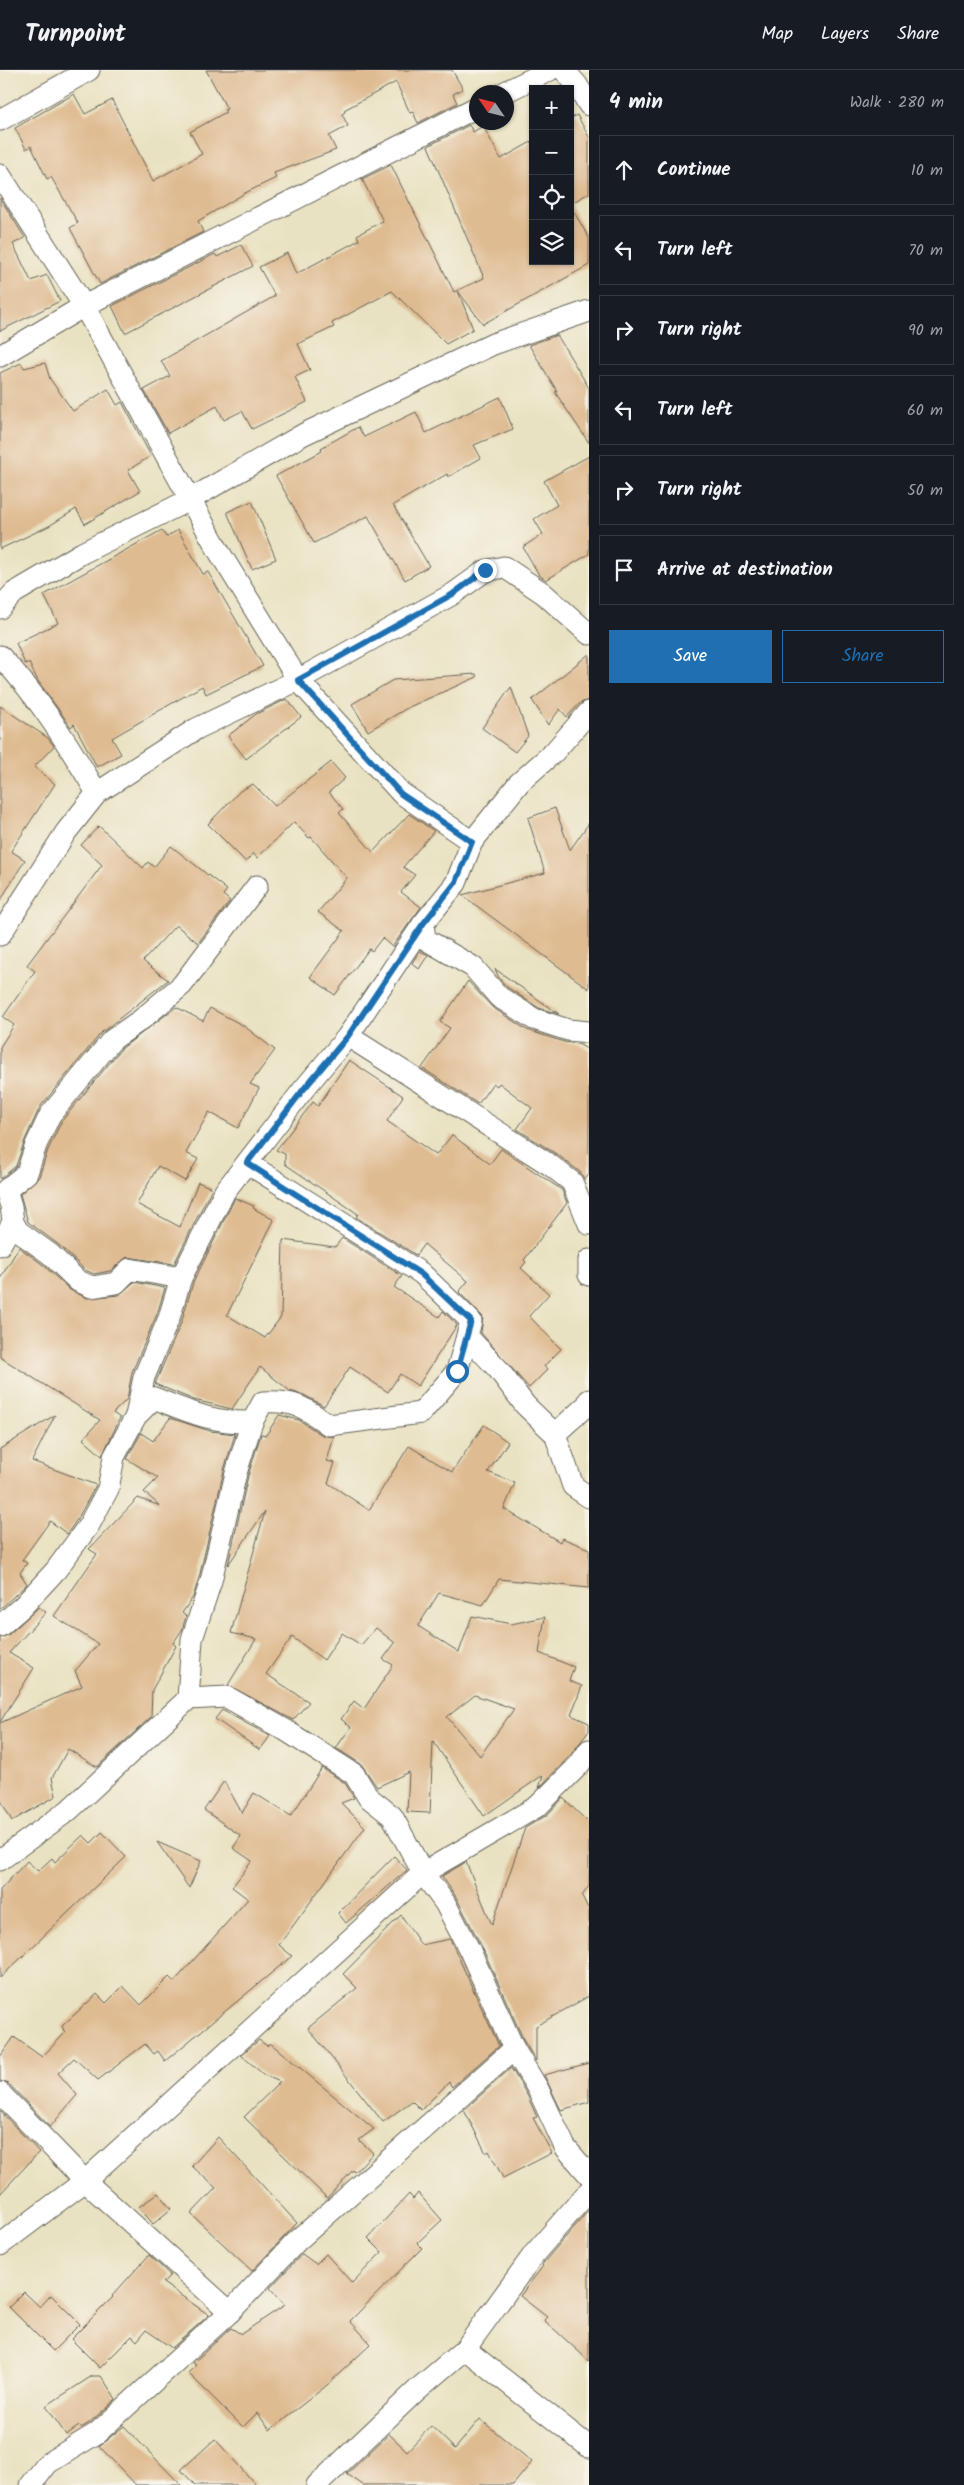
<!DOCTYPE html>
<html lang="en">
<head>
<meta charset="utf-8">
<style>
	body { margin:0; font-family:Kalam,sans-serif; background:#242831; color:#f1f3f6 }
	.controls { position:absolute; right:15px; top:15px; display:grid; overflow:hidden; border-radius:0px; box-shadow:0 1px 4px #0004 }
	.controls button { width:45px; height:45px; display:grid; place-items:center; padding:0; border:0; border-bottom:1px solid #363941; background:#171b24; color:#f1f3f6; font:25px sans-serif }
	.compass { position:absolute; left:469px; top:15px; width:45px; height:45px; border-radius:50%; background:#171b24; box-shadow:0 1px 4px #0004; rotate:305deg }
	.stop { position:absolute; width:15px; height:15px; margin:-11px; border:4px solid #1f6fb2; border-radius:50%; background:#fff }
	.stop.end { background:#1f6fb2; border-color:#fff; box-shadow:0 1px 5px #0008 }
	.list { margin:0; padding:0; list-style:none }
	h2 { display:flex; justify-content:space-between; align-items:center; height:65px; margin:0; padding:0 20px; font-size:21px }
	h2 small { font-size:16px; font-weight:400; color:#9ea1a6 }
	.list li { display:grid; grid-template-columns:32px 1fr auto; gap:15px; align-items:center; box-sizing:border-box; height:70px; margin:0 10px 10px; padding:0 10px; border:1px solid #363941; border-radius:0px }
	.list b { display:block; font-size:19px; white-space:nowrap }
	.list em { font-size:16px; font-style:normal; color:#9ea1a6 }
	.actions { display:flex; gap:10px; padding:15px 20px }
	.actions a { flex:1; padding:11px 0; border:1px solid #1f6fb2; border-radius:0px; text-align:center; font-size:18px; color:#1f6fb2 }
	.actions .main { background:#1f6fb2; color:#fff }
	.icon { flex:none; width:28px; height:28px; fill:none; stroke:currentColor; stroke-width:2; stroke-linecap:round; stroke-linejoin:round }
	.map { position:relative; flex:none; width:589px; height:2415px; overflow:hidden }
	header { display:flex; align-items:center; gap:30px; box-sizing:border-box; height:70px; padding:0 25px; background:#171b24; border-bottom:1px solid #363941 }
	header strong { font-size:24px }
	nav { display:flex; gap:28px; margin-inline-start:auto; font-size:18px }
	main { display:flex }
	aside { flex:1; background:#171b24 }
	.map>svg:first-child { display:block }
	.building { fill:#dfbb92; fill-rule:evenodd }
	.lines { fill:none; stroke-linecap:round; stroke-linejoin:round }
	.minor-casing { stroke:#646156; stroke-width:23 }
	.minor { stroke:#fff; stroke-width:21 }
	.route { stroke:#1f6fb2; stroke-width:6 }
</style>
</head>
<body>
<header>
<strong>Turnpoint</strong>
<nav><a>Map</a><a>Layers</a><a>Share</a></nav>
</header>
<main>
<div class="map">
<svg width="589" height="2415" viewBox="0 0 589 2415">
	<rect width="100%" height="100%" fill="#f7f3e8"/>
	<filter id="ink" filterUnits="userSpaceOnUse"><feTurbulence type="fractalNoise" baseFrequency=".02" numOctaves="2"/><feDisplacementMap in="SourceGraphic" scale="10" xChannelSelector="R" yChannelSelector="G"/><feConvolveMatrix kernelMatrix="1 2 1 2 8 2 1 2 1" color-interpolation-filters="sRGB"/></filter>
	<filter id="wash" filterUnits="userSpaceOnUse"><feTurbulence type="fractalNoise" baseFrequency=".0096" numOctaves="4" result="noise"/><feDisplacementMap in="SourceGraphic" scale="20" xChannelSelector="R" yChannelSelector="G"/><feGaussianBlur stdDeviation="1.12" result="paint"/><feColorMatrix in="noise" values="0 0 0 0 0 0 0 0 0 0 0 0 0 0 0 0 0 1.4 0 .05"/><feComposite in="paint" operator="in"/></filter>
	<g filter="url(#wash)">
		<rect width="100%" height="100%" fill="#e9e2c2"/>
		<g id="blocks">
			<g class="building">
				<polygon points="206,0 452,0 463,19 453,24 457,33 418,53 413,42 410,43 396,12 344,40 345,42 342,44 348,56 329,66 336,80 274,103 276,108 245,123 198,151 203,162 100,214 70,158 78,153 51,107 47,109 31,76 26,79 15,58 74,24 85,44 112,30 153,111 202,84 190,62 226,42 224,40 227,39"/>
				<polygon points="577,45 589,67 589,123 570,134 570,49"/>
				<polygon points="469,55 473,62 483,56 501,89 533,71 533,191 570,191 570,135 589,168 589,195 483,254 458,221 473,259 446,274 392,221 332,253 334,257 298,274 310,300 295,307 307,332 252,359 242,341 224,350 217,336 168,363 144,320 170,306 161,291 275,226 259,197 287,183 296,204 359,170 357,165 383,151 362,109 391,95 454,222 484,208 428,76"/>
				<polygon points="0,128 25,168 13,174 31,211 47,205 60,231 0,261"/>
				<polygon points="241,175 253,196 125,263 112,236 215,184 217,187"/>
				<polygon points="557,265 589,318 589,373 555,322 557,321 529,275"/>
				<polygon points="21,293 24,298 45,293 50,309 73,341 108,319 117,335 122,332 151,386 128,400 140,421 85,454 76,439 49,456 0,479 0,303"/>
				<polygon points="500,327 513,359 474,375 481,388 448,407 447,404 393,435 429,496 405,510 368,446 314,473 276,406 322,381 321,378 358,357 364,367 416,342 426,363"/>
				<polygon points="589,386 589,484 546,510 539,505 523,477 543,464 534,449 557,435 544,411"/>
				<polygon points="252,431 276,489 252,499 227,442"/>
				<polygon points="162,460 166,467 178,460 203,504 208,502 263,596 206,624 202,616 112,668 121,684 97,697 74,654 71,657 38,611 29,593 25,594 16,573 58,553 44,525"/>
				<polygon points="589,584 589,630 580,633 567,647 560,639 548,655 532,630"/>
				<polygon points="476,604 477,607 409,637 368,661 352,634 393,610"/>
				<polygon points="511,617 528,666 515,682 482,658"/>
				<polygon points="287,629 301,647 246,689 228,666 256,644"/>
				<polygon points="0,636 48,668 54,676 34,697 55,714 11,781 25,790 0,831"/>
				<polygon points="331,692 345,708 329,722 343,739 339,743 373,782 409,744 434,761 403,797 415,805 401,822 421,837 392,877 382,868 372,881 369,879 335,925 310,907 344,861 318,842 347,808 311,767 309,768 294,752 257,788 253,783 246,792 208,754 240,721 253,714 275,736"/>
				<polygon points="555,738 570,780 589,753 589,919 462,825 545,803 528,748"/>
				<polygon points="99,756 143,798 148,792 154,797 171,776 227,820 223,825 230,831 198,873 176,855 143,891 168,910 102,962 40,1037 25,1070 16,1096 0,1109 0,977 14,955 3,947 35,901 27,895 102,795 81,775"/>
				<polygon points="420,881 428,885 419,899 412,893"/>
				<polygon points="495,899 559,944 539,938 507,917 499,908"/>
				<polygon points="468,911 492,937 527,960 564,972 578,974 589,980 589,1104 585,1110 580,1102 558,1085 517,1059 532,1038 499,1013 497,1016 493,1013 478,1034 422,998 450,958 440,952"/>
				<polygon points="176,937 203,951 210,938 244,956 275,980 250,1014 259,1018 238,1058 209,1042 186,1083 198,1089 185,1111 158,1096 137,1134 180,1157 198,1112 212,1118 174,1194 127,1187 110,1201 94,1204 85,1200 59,1175 28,1152 20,1124 39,1107 48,1080 61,1052 121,979"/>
				<polygon points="349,990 403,1026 387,1051 436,1085 452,1065 490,1094 501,1079 562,1120 567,1133 524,1190 526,1192 521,1198 549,1224 529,1246 561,1279 544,1296 548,1299 529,1318 481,1263 483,1247 459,1222 468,1211 424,1174 416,1185 356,1147 358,1144 285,1094 285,1084 276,1080 313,1032 318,1036"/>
				<polygon points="235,1128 254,1136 253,1138 274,1150 227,1245 265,1268 281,1247 283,1170 335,1177 342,1168 402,1206 394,1217 439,1247 443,1241 457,1255 418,1316 400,1304 388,1322 350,1297 324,1336 304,1325 290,1321 260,1297 232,1339 194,1330 155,1314 181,1253 193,1213"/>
				<polygon points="19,1177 42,1194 70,1220 87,1228 119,1225 134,1212 165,1218 157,1244 132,1302 127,1329 113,1343 120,1348 102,1386 83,1369 100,1350 0,1287 0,1209"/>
				<polygon points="55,1345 32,1391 96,1415 78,1448 67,1464 50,1451 22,1490 27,1493 20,1503 27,1514 0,1539 0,1379"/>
				<path d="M279,1345L299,1350L322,1365L334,1367L327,1391L335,1393L328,1413L369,1440L409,1376L452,1402L484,1355L508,1372L488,1402L515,1413L504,1439L560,1472L562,1468L589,1479V1518L499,1509L483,1535L439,1523L418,1556L459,1582L472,1546L511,1554L545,1547L539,1583L574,1597L569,1611L582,1616L571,1645L589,1653V1661L569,1687L539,1718L543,1705L484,1746L433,1671L430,1743L407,1742L409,1702L377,1717L361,1694L336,1678L351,1657L341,1649L354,1631L364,1639L393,1595L383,1589L395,1573L376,1558L361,1575L342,1563L324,1590L292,1567L266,1604L309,1632L293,1650L228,1615L256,1569L231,1563L265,1441L228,1495L248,1406L261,1364L266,1365ZM475,1625L514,1639L480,1686L447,1647Z"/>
				<polygon points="170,1348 210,1361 235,1364 224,1400 199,1508 193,1527 182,1543 186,1546 182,1560 173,1573 176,1576 152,1620 151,1647 97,1697 68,1679 52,1708 56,1726 12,1751 0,1729 0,1653 82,1616 75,1601 98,1574 54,1546 97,1484 89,1479 138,1428 160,1436 144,1422 158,1408 127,1389 141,1363 153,1371"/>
				<polygon points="39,1537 46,1542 9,1583 34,1598 0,1652 0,1568 8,1565"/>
				<polygon points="222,1640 270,1666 260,1680 215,1649"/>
				<polygon points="322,1698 345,1713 354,1728 341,1733 365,1757 279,1875 292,1886 165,1991 158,1981 154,1984 145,1974 98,2010 74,1988 58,2003 77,2025 50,2057 9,2014 0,2011 0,1987 14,1967 42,1987 65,1963 62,1956 97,1924 106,1933 123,1916 141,1935 169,1907 174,1912 248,1829 232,1817 252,1791 233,1778 241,1766 204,1740 224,1711 242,1743 254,1723 291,1746"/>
				<polygon points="563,1728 589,1753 589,1816 582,1826 589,1840 589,1926 536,1956 536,1991 525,1973 481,1875 456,1827 442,1806 466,1792 492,1855 525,1758 547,1745"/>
				<polygon points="102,1762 126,1787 0,1908 0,1820 27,1791 38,1801 52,1788 55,1792 83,1765 91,1773"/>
				<polygon points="157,1772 201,1791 189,1818"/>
				<polygon points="394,1786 407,1800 346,1853 338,1843"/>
				<polygon points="401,1845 421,1875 450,1869 499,1976 452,2017 449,2012 421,2040 412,2031 383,2052 308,1958 357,1918 343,1904"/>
				<polygon points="259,1970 267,1976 270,1973 374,2059 359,2070 373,2083 355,2102 353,2100 327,2128 244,2047 280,2012 264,2005 241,1985"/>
				<polygon points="589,1993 589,2032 561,2040 544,2005"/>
				<polygon points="511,1998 527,2025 537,2047 533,2048 552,2083 503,2108 489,2081 486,2083 464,2040"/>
				<polygon points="0,2041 39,2082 0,2124"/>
				<polygon points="218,2067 297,2153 252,2201 191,2144 216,2118 192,2096"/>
				<polygon points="158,2123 171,2139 153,2154 139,2137"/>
				<polygon points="418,2123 442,2150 417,2173 422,2178 350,2251 371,2274 326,2316 270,2360 257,2343 243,2357 188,2303 196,2295 193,2293 231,2258 241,2264 285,2235 270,2218 302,2184 316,2194 326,2184 352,2213 382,2182 368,2168 409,2124 413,2129"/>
				<polygon points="589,2140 589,2291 544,2250 547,2247 520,2226 543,2196 542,2195 544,2192"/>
				<polygon points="149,2185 170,2205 163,2213 209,2245 172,2278 146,2260 137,2271 132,2266 100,2298 71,2269 113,2227 112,2226"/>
				<polygon points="24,2222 40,2237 51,2225 80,2254 53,2281 9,2237"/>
				<polygon points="92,2306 101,2306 116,2329 89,2353 81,2358 79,2356 66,2365 46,2336"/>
				<polygon points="480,2349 532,2392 513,2415 363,2415 347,2404 389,2364 407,2381 431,2356 455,2379"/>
				<polygon points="124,2356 181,2415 136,2415 99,2376"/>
				<polygon points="215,2369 256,2415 195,2415 181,2400"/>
			</g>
		</g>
	</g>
	<g filter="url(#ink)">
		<use href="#blocks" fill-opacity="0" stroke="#646156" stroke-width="1"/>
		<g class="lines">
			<defs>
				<g id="minor">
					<polyline points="564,0 577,15 589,35"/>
					<polyline points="505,22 550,0"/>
					<polyline points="0,50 89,0"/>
					<polyline points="0,105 84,236 218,480 298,610 401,723 472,772"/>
					<polyline points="0,286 84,236 477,37"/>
					<polyline points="0,538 14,523 82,483 191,429 304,364 493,274 589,241"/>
					<path d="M0,586C39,627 68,674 97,723"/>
					<polyline points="423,854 425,869 473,897 499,927 534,949 568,960 589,962"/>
					<polyline points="0,865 66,762 97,723 196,659 298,610 453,524 485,501 504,497 543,523 589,564"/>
					<polyline points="348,966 550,1095 572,1112 589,1154"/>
					<polyline points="247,1093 421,1203 471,1251 467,1266 498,1299 525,1335 555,1364 573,1416 589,1427"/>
					<polyline points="0,1175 13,1152"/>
					<polyline points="589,1190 589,1205"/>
					<polyline points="181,1208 130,1199 116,1213 92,1217 78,1211 50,1184 18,1161 13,1152 11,1136 6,1120 27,1103 36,1075 50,1045 112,970 142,949 182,915 257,816"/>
					<path d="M136,1346L154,1328C189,1342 213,1353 252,1352L263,1332C294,1330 304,1337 329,1355L421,1343L457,1301L467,1266"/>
					<polyline points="555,1364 588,1334 589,1330"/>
					<polyline points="0,1556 23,1536 56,1500 89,1455 108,1419 114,1387 136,1346 144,1307 169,1248 181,1208 225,1121 303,1020 348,966 423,854 456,813 472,772 519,713 554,682 589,642"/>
					<polyline points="188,1629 192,1569 211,1511 236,1403 252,1352"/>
					<polyline points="0,1790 69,1740 188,1629 227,1627 285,1660 354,1704 368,1727 392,1746 423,1803 445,1833 470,1881 514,1979 538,2019 565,2077 589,2105"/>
					<polyline points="0,2023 85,2111 230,2242"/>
					<polyline points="0,2175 85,2111 423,1803 538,1736 579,1695 589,1680"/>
					<polyline points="465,2279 534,2184 589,2121"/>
					<polyline points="31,2415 48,2393 97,2363 230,2242 296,2172 514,1979"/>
					<polyline points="317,2415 418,2319 465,2279 589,2377"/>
				</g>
			</defs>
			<use href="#minor" class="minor-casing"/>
			<use href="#minor" class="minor"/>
		</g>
	</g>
	<g class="lines" filter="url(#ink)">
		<polyline class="route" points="457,1301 471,1251 421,1204 247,1093 303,1020 348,966 423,854 456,812 472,772 401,724 298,610 453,524 485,500"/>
	</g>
</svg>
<div class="controls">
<button>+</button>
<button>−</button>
<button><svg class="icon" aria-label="locate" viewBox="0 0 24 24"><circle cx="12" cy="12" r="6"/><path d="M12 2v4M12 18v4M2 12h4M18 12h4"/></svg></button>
<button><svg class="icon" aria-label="layers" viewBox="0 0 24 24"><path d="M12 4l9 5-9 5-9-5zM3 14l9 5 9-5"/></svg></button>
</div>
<svg class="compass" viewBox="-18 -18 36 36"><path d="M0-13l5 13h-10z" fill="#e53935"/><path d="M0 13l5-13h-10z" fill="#9ea1a6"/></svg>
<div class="stop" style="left:457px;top:1301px"></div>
<div class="stop end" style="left:485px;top:500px"></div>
</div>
<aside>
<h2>4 min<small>Walk · 280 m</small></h2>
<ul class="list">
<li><svg class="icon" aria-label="ahead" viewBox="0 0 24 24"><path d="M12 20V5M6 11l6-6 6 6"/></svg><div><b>Continue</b></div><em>10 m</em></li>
<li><svg class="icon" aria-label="left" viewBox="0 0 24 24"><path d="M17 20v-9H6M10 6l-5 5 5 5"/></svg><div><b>Turn left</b></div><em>70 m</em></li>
<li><svg class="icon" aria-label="right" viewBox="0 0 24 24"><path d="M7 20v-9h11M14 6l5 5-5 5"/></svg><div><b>Turn right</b></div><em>90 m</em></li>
<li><svg class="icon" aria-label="left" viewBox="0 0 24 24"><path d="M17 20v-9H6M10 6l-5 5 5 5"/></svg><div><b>Turn left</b></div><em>60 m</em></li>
<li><svg class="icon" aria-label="right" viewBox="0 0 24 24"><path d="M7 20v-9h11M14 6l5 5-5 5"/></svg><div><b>Turn right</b></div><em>50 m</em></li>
<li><svg class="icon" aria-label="arrive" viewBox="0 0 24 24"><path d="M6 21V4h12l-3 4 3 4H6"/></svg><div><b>Arrive at destination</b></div></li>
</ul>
<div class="actions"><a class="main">Save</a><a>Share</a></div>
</aside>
</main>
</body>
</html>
